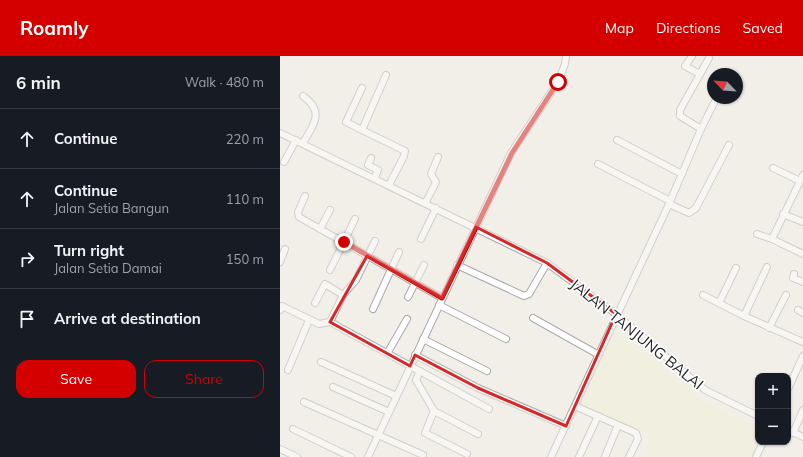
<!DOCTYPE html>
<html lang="en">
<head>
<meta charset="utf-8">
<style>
	body { margin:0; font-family:Mulish,sans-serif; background:#242831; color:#f1f3f6 }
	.controls { position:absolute; right:12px; bottom:12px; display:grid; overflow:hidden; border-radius:8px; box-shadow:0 1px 3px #0004 }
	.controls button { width:36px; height:36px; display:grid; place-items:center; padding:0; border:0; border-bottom:1px solid #363941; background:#171b24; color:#f1f3f6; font:20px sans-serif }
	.compass { position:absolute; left:427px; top:12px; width:36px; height:36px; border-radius:50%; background:#171b24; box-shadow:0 1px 3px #0004; rotate:295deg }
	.stop { position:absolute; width:12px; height:12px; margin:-9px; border:3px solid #d40000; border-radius:50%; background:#fff }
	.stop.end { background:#d40000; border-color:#fff; box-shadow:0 1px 4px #0008 }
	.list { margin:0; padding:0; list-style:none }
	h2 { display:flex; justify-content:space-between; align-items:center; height:52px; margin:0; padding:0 16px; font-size:17px }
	h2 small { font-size:13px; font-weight:400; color:#9ea1a6 }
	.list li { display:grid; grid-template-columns:26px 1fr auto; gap:12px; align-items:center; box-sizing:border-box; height:60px; padding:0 16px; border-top:1px solid #363941 }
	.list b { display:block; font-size:15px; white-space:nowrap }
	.list p { margin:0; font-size:13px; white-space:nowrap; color:#9ea1a6 }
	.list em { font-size:13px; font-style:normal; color:#9ea1a6 }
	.actions { display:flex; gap:8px; padding:12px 16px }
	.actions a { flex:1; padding:9px 0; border:1px solid #d40000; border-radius:12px; text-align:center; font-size:14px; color:#d40000 }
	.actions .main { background:#d40000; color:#fff }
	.icon { flex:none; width:22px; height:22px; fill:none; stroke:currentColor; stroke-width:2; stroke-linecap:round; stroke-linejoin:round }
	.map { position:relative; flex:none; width:523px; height:401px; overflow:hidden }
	header { display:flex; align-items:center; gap:24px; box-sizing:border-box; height:56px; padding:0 20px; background:#d40000; color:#fff }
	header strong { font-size:19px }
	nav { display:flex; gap:22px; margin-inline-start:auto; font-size:14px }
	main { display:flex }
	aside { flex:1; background:#171b24 }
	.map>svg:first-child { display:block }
	.farmland { fill:#eef0d5 }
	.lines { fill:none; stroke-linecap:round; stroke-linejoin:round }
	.minor-casing { stroke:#a9a9a9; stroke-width:8 }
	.minor { stroke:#fff; stroke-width:6 }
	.route { stroke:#d40000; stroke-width:5 }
	.marked { fill:none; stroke:#d62828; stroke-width:3; stroke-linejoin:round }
	.labels { text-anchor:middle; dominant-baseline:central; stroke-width:3.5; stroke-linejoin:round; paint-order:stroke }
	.street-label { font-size:15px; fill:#222; stroke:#fff }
</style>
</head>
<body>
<header>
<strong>Roamly</strong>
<nav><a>Map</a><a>Directions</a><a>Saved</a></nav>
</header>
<main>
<aside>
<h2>6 min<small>Walk · 480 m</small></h2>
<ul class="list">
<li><svg class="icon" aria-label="ahead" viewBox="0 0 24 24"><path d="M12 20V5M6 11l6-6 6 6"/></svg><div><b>Continue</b></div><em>220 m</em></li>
<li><svg class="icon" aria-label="ahead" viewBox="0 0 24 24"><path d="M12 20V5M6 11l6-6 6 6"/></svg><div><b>Continue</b><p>Jalan Setia Bangun</p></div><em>110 m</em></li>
<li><svg class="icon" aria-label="right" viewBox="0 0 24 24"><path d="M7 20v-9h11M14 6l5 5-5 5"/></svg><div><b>Turn right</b><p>Jalan Setia Damai</p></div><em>150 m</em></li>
<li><svg class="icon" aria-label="arrive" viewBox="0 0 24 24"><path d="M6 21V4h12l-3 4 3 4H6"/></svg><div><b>Arrive at destination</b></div></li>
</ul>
<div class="actions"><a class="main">Save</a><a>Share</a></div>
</aside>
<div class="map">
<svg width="523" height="401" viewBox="0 0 523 401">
	<rect width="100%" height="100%" fill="#f2efe9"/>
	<polygon class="farmland" points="330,270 425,346 478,371 478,386 472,401 365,401 372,379 294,348"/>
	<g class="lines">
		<defs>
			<g id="minor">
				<polyline points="412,0 405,10 420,18"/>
				<polyline points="106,19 82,74 125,95 124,100 109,129"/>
				<polyline points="421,73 400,60 400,54 429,2"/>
				<polyline points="82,74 66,66 82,32"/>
				<polyline points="0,77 267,207 336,258 425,334 478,360"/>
				<polyline points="337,84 402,118"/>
				<path d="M23,87C34,68 45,56 23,40"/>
				<polyline points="91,102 88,109 98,114 95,121"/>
				<polyline points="4,106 16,84"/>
				<polyline points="318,108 390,145"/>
				<polyline points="493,112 520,125"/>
				<polyline points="523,119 492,183 523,198"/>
				<polyline points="25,140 18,156 19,161 162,242"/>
				<polyline points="146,146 156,126 151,118 158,101"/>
				<polyline points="389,148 409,157 416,152 449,89"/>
				<polyline points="503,158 523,166"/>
				<polyline points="40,173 50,154"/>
				<polyline points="477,178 492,183"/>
				<polyline points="141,183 156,152"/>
				<polyline points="0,206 5,193"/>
				<polyline points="177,209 244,240 249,238 267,207"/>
				<polyline points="50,214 75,163"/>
				<polyline points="514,218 513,222 523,226"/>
				<polyline points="63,239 76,224 95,185"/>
				<polyline points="423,239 464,260 523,286"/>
				<polyline points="128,241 144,209"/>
				<polyline points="35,247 45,228 63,239 50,266 209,353"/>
				<polyline points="439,247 456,212"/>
				<polyline points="159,249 226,283"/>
				<polyline points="93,253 119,196"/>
				<polyline points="0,254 2,250 39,268 50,266"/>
				<polyline points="518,254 523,257"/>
				<polyline points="464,260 487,211"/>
				<polyline points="253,262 319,299"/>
				<polyline points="489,272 506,239"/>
				<polyline points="143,283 207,315"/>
				<polyline points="108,296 127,263"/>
				<polyline points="135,299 198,332 286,370"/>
				<polyline points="41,306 116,340"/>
				<polyline points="8,314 29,264"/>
				<polyline points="140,315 136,324 154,355 145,377 187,398"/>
				<polyline points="53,331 109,356"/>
				<polyline points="508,333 523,300"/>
				<polyline points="24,346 143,399"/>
				<polyline points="295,350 356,377 358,383 349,401"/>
				<polyline points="154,355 198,378"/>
				<polyline points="13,373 71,401"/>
				<polyline points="508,374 523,381"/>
				<polyline points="513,377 523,354"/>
				<polyline points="0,393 17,401"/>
				<polyline points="88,401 231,97 278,26 285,8 286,0"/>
				<polyline points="271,401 389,148 421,73 434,47"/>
				<polyline points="299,401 318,360"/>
				<polyline points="325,401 338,369"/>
				<polyline points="476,401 483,386"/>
			</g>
		</defs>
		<use href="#minor" class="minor-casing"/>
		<use href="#minor" class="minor"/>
	</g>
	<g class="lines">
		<polyline class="route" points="64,186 162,242 232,97 278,26"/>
	</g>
	<path d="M0 0H523V401H0ZM196,171L267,207L336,258L286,370L198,332L135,299L130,310L50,266L87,200L162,242Z" fill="#f2efe9" fill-opacity=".55" fill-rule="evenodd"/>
	<path class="marked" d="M196,171L267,207L336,258L286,370L198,332L135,299L130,310L50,266L87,200L162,242Z"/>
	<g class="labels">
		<g class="street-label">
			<text transform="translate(357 278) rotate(39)">JALAN TANJUNG BALAI</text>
		</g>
	</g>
</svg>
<div class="controls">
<button>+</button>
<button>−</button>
</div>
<svg class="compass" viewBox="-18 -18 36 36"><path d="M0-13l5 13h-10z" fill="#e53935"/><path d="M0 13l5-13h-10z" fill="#9ea1a6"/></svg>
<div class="stop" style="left:278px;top:26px"></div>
<div class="stop end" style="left:64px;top:186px"></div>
</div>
</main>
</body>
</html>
